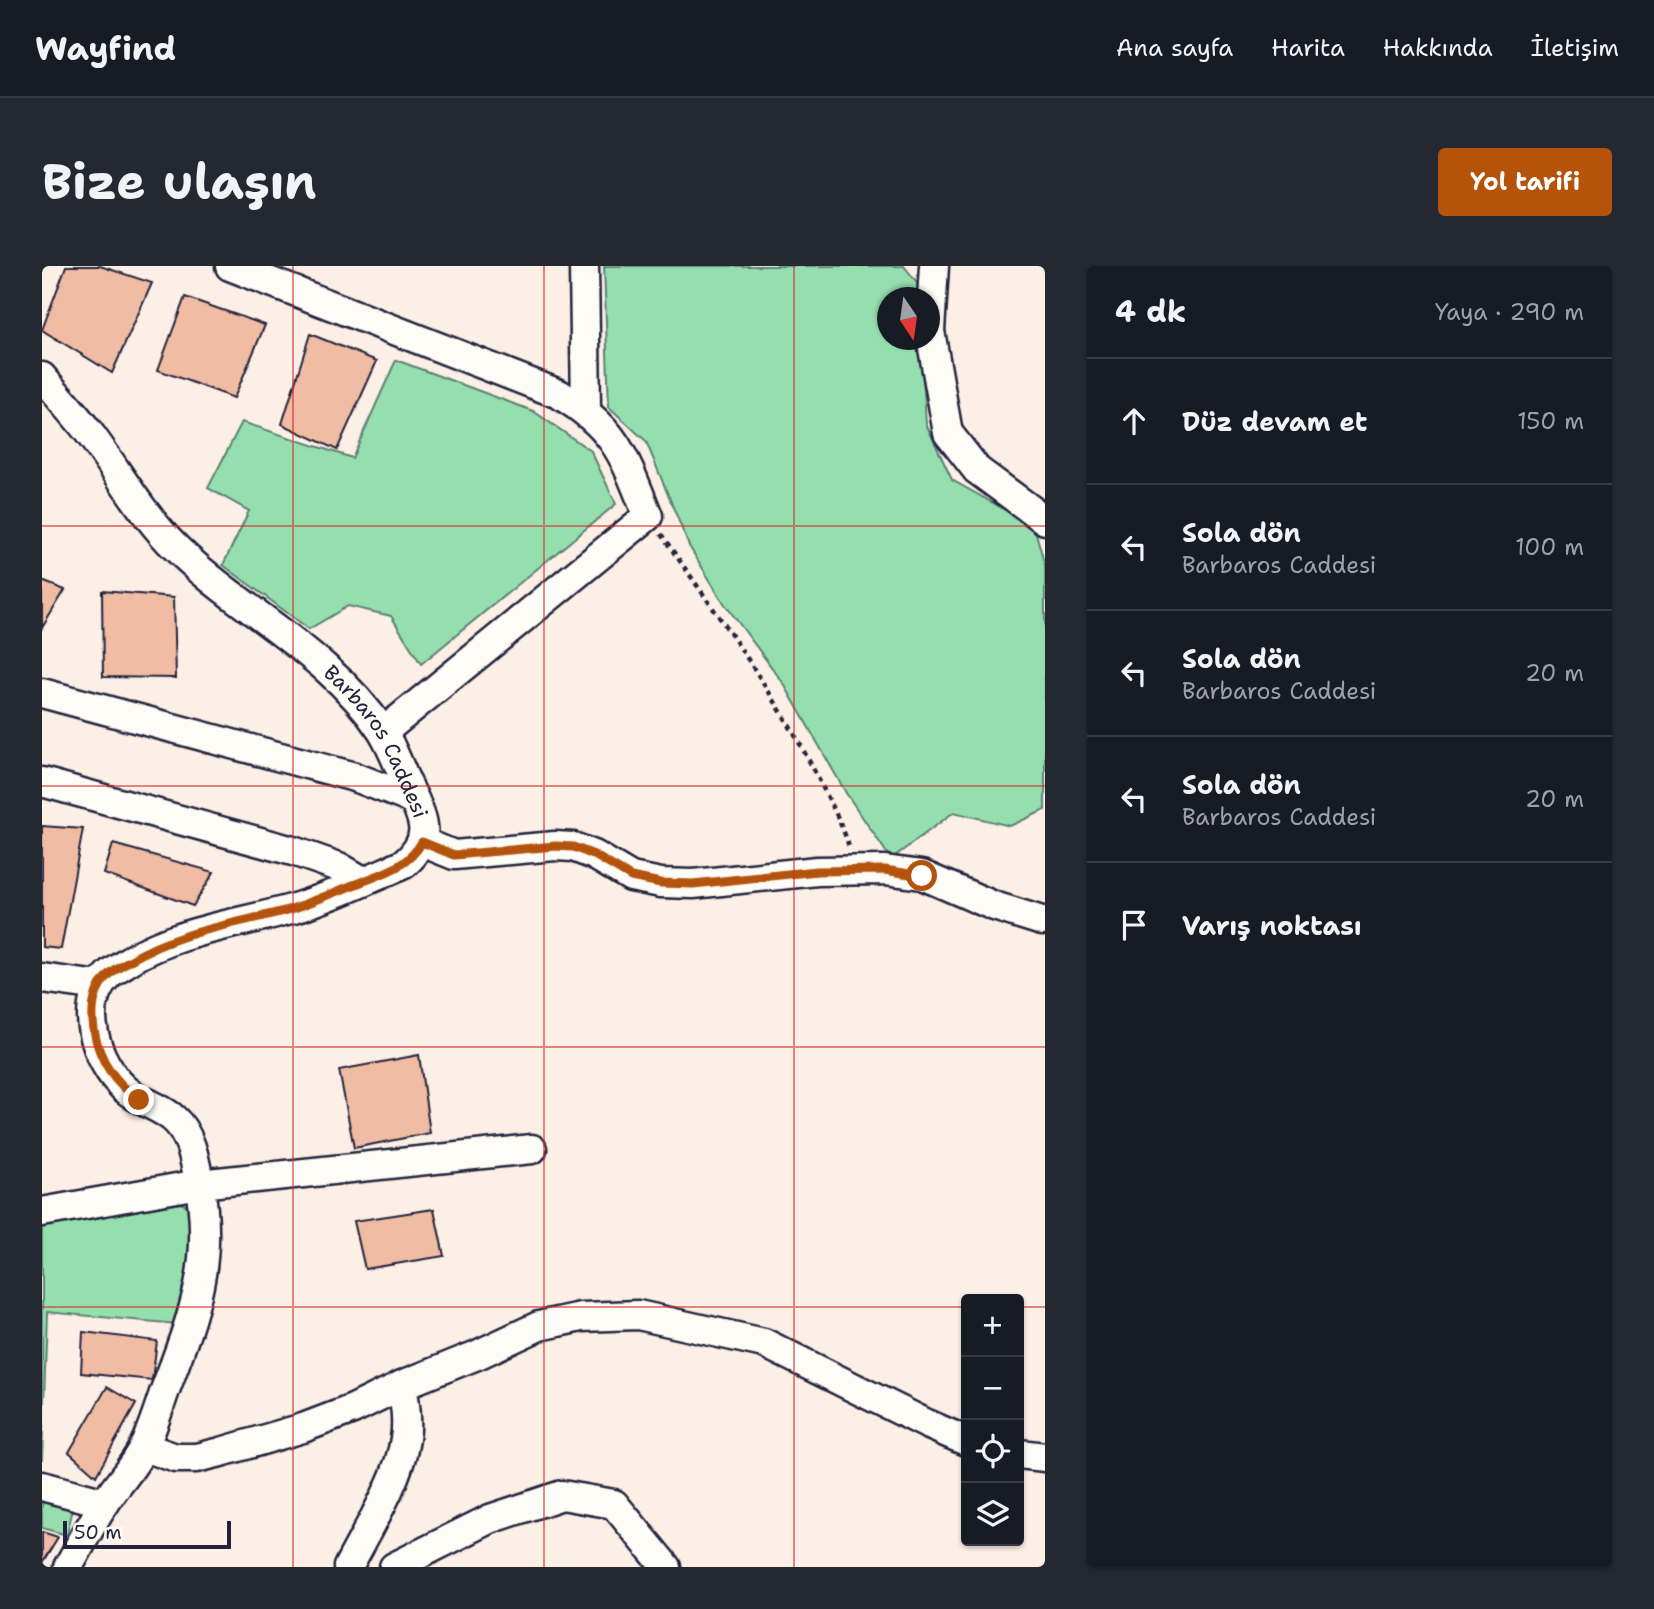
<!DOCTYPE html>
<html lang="tr">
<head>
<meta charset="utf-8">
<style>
	body { margin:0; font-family:"Shantell Sans",sans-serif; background:#242831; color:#f1f3f6 }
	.controls { position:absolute; right:21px; bottom:21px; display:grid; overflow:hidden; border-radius:7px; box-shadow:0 2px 5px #0004 }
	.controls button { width:63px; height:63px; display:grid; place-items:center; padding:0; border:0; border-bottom:2px solid #363941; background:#171b24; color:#f1f3f6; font:35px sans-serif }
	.compass { position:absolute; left:835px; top:21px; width:63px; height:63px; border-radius:50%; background:#171b24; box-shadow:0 2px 5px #0004; rotate:167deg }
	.scale { position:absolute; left:21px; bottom:18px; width:168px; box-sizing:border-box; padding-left:7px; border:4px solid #22223b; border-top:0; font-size:19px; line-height:24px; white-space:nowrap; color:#22223b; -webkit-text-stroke:5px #fdfcf7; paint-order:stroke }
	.stop { position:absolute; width:21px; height:21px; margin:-16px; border:5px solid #b45309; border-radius:50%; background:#fff }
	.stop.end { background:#b45309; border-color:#fff; box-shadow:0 2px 7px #0008 }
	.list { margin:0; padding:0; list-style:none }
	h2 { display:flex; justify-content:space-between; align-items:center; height:91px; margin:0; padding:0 28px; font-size:30px }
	h2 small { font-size:23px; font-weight:400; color:#9ea1a6 }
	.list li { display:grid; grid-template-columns:46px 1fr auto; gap:21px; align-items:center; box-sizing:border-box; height:126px; padding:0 28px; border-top:2px solid #363941 }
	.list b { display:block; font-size:26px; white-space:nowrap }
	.list p { margin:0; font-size:23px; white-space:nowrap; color:#9ea1a6 }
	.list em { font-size:23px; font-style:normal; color:#9ea1a6 }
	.icon { flex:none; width:38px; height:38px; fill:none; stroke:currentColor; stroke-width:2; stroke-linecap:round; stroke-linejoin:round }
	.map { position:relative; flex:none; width:1003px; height:1301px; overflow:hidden; border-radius:7px }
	header { display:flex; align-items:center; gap:42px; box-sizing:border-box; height:98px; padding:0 35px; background:#171b24; border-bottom:2px solid #363941 }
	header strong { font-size:33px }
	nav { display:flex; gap:38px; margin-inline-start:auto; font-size:24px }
	.intro { display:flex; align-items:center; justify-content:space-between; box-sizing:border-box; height:168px; padding:0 42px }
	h1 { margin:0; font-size:49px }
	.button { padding:18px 32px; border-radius:7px; background:#b45309; color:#fff; font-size:24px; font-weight:700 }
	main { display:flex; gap:42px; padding:0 42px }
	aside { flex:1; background:#171b24; border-radius:7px; box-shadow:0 2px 5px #0004 }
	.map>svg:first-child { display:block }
	.green { fill:#95dfae; stroke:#5c8074; stroke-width:2 }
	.building { fill:#f1bca4; stroke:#22223b; stroke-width:2 }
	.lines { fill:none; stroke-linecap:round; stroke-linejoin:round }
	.minor-casing { stroke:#22223b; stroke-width:33 }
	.path { stroke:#22223b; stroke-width:4.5; stroke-dasharray:5 5; stroke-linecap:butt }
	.minor { stroke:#fdfcf7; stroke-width:28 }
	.route { stroke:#b45309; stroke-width:9 }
	.grid { fill:none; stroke:#d62828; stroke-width:2; stroke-opacity:0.55 }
	.labels { text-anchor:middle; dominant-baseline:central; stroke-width:5; stroke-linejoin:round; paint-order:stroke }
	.street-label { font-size:21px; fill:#22223b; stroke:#fdfcf7 }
</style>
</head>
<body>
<header>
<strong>Wayfind</strong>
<nav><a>Ana sayfa</a><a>Harita</a><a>Hakkında</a><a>İletişim</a></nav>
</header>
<div class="intro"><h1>Bize ulaşın</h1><a class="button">Yol tarifi</a></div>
<main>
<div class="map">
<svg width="1003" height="1301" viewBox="0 0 1003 1301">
	<rect width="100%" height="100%" fill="#fbefe6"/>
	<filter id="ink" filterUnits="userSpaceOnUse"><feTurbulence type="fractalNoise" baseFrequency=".0143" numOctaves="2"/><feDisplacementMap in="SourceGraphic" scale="14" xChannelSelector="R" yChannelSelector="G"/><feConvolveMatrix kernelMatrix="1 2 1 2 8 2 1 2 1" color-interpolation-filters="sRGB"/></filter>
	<g filter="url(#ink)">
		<g class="green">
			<polygon points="562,0 862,0 876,18 877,31 846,32 846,74 879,74 884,158 910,214 992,260 1003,300 1003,544 968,560 912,546 849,593 804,527 742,418 682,337 647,280 604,175 567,141"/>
			<polygon points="354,94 491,145 549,185 574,238 379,398 349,350 306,340 267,363 181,299 207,245 166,222 200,156 310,192"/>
			<path d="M125,932L146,940C159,980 148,1019 135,1058L5,1046L0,1195V957Z"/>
			<polygon points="0,1231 32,1238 25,1269 0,1262"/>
		</g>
		<g class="building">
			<polygon points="24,0 58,0 110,17 70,107 0,64"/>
			<polygon points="143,31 223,59 192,132 116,104"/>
			<polygon points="268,68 335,95 295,184 240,158"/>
			<polygon points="0,315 23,324 0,362"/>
			<polygon points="60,325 132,331 134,412 61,411"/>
			<polygon points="0,560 41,563 19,683 0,681"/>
			<polygon points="71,578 172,606 151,640 62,608"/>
			<polygon points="377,789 388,867 312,882 297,804"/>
			<polygon points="392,943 402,990 323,1003 312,955"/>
			<polygon points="41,1066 115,1075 110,1114 39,1107"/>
			<polygon points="65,1121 94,1138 54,1210 27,1186"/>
			<polygon points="0,1266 16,1271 0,1297"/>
		</g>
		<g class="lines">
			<defs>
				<g id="minor">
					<path d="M188,0L517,128C575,163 582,190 606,250L341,466"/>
					<polyline points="542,0 544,144"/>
					<polyline points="892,0 888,65 906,167 935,204 1003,254"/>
					<path id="s1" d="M0,111C17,131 36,151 51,172C76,206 98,244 127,275C193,343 286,384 340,465C350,481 357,501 365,518C380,551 394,570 362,598C325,614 287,632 249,643C195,658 136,665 88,694C81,699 72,703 66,709C35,739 54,796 82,822C97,836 118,840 132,853C149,868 153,895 157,916C172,994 153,1044 126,1116C118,1137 112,1160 102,1180C92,1201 75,1218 63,1237C49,1258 38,1280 26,1301"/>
					<polyline points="0,427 313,511 372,534"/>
					<polyline points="0,516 251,585 297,601 321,615"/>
					<polyline points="380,576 412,589 513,580 531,581 552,589 589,611 619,617 651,618 775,605 843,604 880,609 952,640 1000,655"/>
					<polyline points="0,712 57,720"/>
					<polyline points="0,946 157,918 490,883"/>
					<polyline points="102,1181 134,1192 155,1192 179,1186 261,1162 311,1143 360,1119 435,1089 497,1060 539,1051 596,1049 722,1077 885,1158 924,1175"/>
					<polyline points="977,1188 1003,1191"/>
					<polyline points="0,1220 63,1237"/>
					<path d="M306,1301C325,1264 357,1214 363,1173C366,1155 363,1137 360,1119"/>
					<polyline points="352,1301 448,1253 520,1229 572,1238 624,1301"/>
				</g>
			</defs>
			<use href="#minor" class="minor-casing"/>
			<path class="path" d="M619,268C674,347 732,425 776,512C787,534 800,557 807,581"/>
			<use href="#minor" class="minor"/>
		</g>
	</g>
	<g class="lines" filter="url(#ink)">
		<path class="route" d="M97,834C73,816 57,795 52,764C49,744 51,725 65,710C71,703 80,699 87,695C136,665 195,658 249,643C271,636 293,626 314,618C340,608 366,601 380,576L412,589L513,580L531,581L552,589L589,611L619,617L651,618L775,605L843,604L880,610"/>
	</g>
	<path class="grid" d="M251,0V1301M502,0V1301M752,0V1301M0,260H1003M0,520H1003M0,781H1003M0,1041H924M977,1041H1003"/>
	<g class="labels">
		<g class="street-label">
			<text stroke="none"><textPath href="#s1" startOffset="500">Barbaros Caddesi</textPath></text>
		</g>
	</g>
</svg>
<div class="controls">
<button>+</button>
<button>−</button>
<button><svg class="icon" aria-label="locate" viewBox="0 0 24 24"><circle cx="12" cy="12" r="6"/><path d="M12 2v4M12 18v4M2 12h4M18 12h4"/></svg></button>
<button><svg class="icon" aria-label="layers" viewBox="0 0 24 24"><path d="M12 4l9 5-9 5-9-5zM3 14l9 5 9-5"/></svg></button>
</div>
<svg class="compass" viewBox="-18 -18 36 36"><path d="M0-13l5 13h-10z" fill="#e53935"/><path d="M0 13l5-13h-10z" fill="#9ea1a6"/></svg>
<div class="scale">50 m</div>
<div class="stop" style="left:880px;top:610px"></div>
<div class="stop end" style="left:97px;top:834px"></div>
</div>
<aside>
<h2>4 dk<small>Yaya · 290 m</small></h2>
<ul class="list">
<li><svg class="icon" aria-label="ahead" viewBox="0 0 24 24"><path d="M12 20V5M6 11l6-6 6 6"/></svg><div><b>Düz devam et</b></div><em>150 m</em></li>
<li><svg class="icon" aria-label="left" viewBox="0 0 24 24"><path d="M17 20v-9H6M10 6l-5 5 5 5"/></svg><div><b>Sola dön</b><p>Barbaros Caddesi</p></div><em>100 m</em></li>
<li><svg class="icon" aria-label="left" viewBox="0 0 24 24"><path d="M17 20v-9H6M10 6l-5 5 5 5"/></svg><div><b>Sola dön</b><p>Barbaros Caddesi</p></div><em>20 m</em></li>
<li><svg class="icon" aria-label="left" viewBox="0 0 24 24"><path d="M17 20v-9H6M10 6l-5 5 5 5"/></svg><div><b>Sola dön</b><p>Barbaros Caddesi</p></div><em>20 m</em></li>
<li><svg class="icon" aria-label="arrive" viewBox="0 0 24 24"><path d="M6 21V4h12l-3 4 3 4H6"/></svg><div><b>Varış noktası</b></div></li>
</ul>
</aside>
</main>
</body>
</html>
